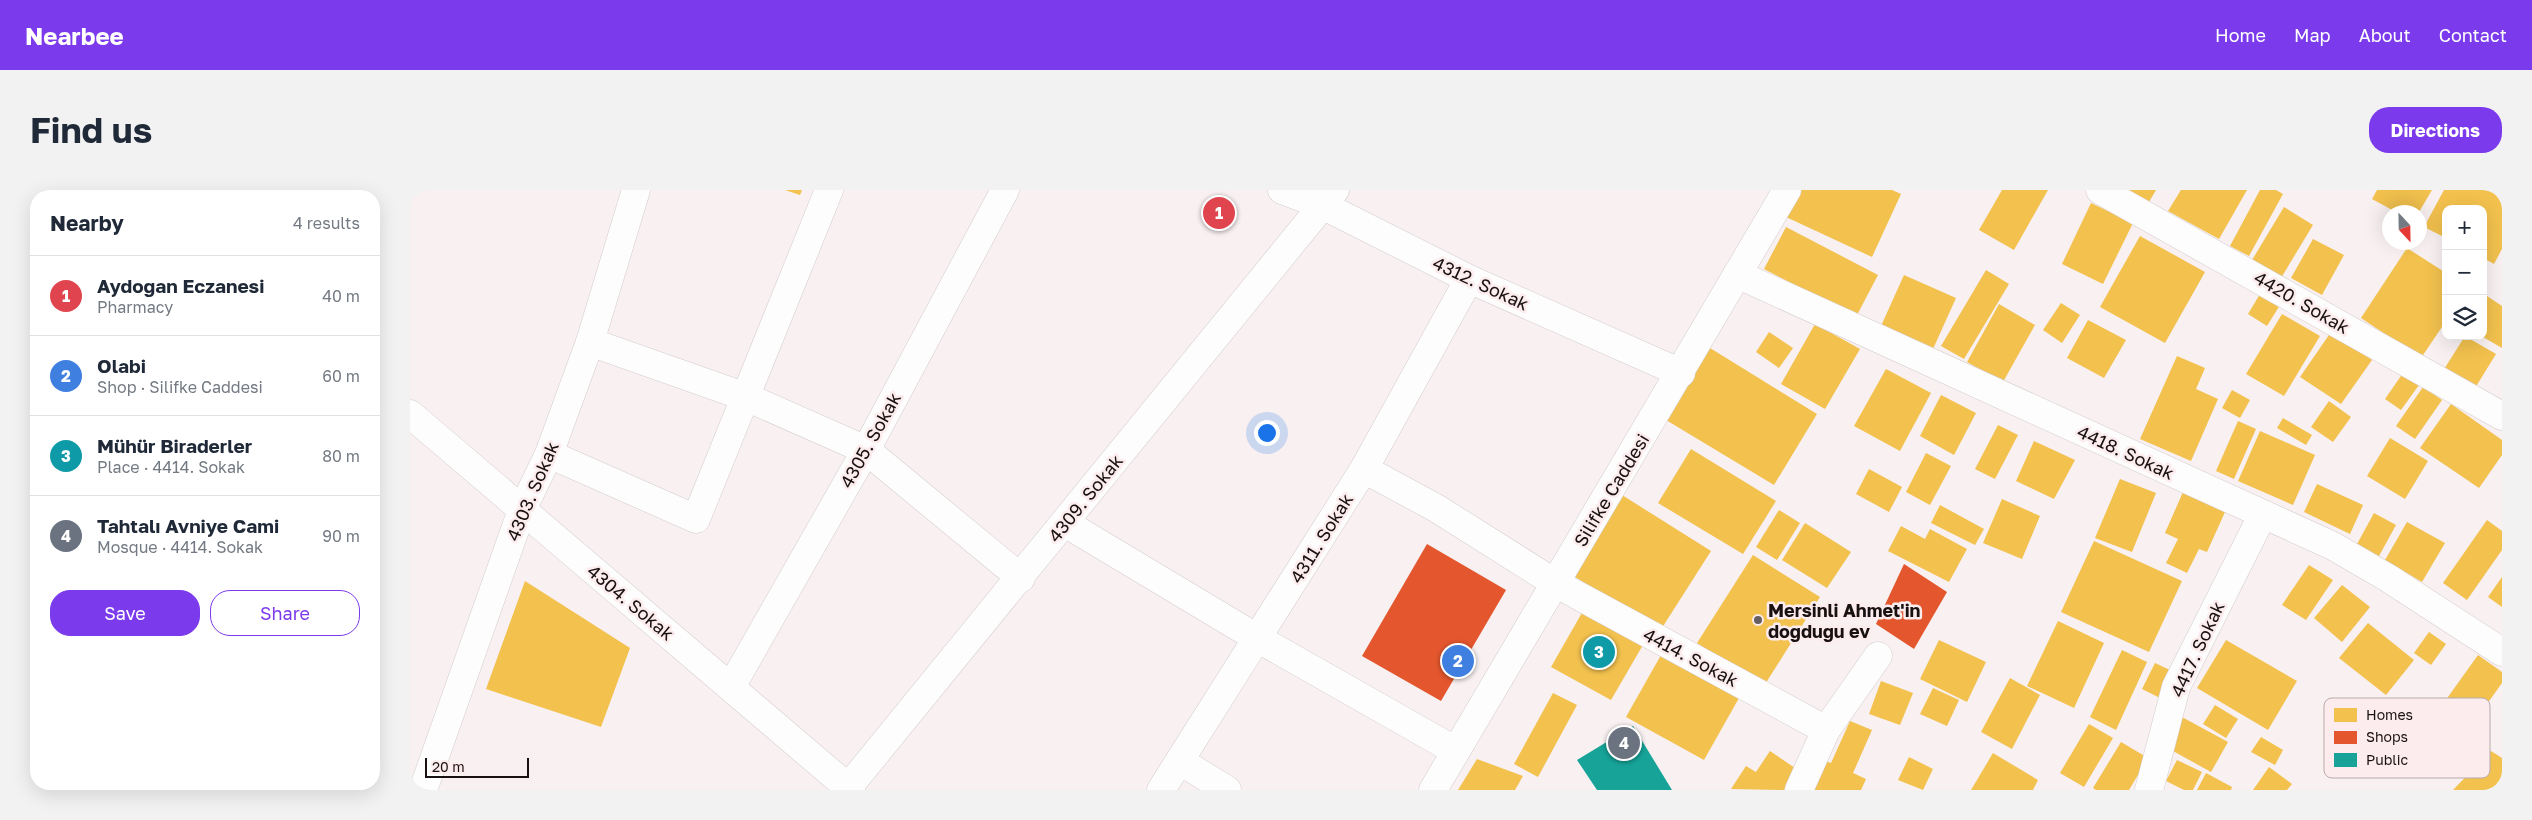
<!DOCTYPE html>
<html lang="en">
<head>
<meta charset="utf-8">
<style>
	body { margin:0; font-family:"Golos Text",sans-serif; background:#f2f2f3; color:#1f2937 }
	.controls { position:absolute; right:15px; top:15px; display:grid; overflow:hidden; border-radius:10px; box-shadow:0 5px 20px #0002 }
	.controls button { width:45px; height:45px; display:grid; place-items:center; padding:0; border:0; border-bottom:1px solid #e0e1e3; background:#fff; color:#1f2937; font:25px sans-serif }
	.compass { position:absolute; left:1972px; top:15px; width:45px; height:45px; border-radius:50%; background:#fff; box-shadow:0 5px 20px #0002; rotate:158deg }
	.scale { position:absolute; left:15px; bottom:12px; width:104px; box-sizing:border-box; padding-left:5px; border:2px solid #181011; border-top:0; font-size:14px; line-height:18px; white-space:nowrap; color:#181011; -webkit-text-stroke:4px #fcecee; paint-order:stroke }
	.you { position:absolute; left:856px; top:242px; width:18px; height:18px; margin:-12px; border:4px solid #fff; border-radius:50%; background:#1a73e8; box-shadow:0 0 0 8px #1a73e833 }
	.badge { display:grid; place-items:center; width:32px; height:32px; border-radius:50%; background:#7c3aed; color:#fff; font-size:16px; font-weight:700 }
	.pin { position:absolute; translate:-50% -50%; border:2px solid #fff; box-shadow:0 1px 5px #0006 }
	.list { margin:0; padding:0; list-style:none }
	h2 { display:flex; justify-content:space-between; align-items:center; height:65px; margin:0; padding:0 20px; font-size:21px }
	h2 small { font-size:16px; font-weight:400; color:#747a83 }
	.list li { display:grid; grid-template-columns:32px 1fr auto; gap:15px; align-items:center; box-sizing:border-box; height:80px; padding:0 20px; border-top:1px solid #e0e1e3 }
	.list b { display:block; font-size:19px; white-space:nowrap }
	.list p { margin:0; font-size:16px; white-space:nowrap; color:#747a83 }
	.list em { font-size:16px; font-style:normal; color:#747a83 }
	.actions { display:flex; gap:10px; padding:15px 20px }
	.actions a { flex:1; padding:11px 0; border:1px solid #7c3aed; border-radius:20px; text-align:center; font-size:18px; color:#7c3aed }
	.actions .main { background:#7c3aed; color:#fff }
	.icon { flex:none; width:28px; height:28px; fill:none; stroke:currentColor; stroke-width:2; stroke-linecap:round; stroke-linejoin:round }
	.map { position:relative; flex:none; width:2092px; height:600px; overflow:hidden; border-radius:20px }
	header { display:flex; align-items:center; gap:30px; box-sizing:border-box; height:70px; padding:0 25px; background:#7c3aed; color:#fff }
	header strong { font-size:24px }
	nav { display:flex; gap:28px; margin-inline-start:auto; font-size:18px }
	.intro { display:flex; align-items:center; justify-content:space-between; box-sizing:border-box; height:120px; padding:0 30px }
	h1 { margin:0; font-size:35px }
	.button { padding:12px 22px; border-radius:20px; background:#7c3aed; color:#fff; font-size:18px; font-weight:700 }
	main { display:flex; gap:30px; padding:0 30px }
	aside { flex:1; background:#fff; border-radius:20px; box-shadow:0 5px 20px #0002 }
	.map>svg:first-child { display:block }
	.homes { fill:#f2c14e }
	.shops { fill:#e4572e }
	.public { fill:#17a398 }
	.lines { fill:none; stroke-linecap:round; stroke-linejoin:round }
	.minor-casing { stroke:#d4cccd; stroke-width:29 }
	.tertiary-casing { stroke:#d4cccd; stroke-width:29 }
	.minor { stroke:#fefdfd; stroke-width:28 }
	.tertiary { stroke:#fefdfd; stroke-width:28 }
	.poi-dot { fill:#665e5f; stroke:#fcecee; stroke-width:2 }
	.labels { text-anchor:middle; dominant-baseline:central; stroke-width:5; stroke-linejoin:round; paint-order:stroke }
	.street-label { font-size:18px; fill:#181011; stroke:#fcecee }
	.poi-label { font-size:18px; font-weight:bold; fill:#181011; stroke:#fcecee; text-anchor:start }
	.key { fill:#fcecee; stroke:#b8aaac; stroke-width:1 }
	.key-label { font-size:14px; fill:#181011 }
</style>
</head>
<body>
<header>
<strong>Nearbee</strong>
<nav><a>Home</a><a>Map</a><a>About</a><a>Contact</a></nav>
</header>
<div class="intro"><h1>Find us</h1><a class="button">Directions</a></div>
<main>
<aside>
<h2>Nearby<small>4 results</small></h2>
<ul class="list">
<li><span class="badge" style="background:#e0444e">1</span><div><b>Aydoğan Eczanesi</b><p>Pharmacy</p></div><em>40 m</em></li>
<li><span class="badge" style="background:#3f7fe0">2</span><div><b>Olabi</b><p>Shop · Silifke Caddesi</p></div><em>60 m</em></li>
<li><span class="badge" style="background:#0f9aa8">3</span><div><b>Mühür Biraderler</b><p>Place · 4414. Sokak</p></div><em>80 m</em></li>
<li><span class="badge" style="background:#6b7280">4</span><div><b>Tahtalı Avniye Cami</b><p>Mosque · 4414. Sokak</p></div><em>90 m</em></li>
</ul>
<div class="actions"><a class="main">Save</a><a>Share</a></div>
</aside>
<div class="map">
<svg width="2092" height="600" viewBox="0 0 2092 600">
	<rect width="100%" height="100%" fill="#f8f0f1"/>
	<g class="homes">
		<polygon points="375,0 392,0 390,5"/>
		<polygon points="1389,0 1482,0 1491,4 1462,67 1376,27"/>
		<polygon points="1592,0 1638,0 1604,60 1569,40"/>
		<polygon points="1718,0 1746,0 1739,12"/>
		<polygon points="1771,0 1837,0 1809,49 1758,21"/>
		<polygon points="1850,0 1866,0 1873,4 1839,66 1820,56"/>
		<polygon points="1967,0 2022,0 2009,22 1986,22 1962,9"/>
		<polygon points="2034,0 2092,0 2092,59 2084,74 2073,68 2073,19 2036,19 2036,48 2014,37"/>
		<polygon points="1681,13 1723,33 1693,94 1652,74"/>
		<polygon points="1874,17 1903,35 1871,88 1842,70"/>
		<polygon points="1376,37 1468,85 1446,127 1354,79"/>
		<polygon points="1730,46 1795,82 1755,153 1690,117"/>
		<polygon points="1903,49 1934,65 1912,105 1881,88"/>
		<polygon points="1997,58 2036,83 2036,131 2011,168 1951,128"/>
		<polygon points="1576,80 1599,94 1554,169 1531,156"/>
		<polygon points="1494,85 1546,108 1523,159 1471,136"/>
		<polygon points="1850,104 1870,115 1857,136 1838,124"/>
		<polygon points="2077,106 2092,116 2092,158 2073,147 2073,112"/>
		<polygon points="1651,113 1670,125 1652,153 1633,140"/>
		<polygon points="1589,114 1625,135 1593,192 1557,172"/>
		<polygon points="1872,124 1910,146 1874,206 1836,184"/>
		<polygon points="1678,130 1716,150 1694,188 1657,168"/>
		<polygon points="1405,134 1450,159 1415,219 1371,194"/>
		<polygon points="1359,142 1383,158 1369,178 1346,162"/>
		<polygon points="1921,142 1962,170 1931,214 1890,187"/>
		<polygon points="2055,146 2086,164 2062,203 2031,184"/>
		<polygon points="1300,158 1407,224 1364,295 1256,230"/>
		<polygon points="1767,166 1795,178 1786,199 1808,209 1781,271 1730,249"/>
		<polygon points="1476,179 1521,203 1490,261 1444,236"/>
		<polygon points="1993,183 2009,195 1991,220 1975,209"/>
		<polygon points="2013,197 2032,210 2005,249 1986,236"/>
		<polygon points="1822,200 1840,210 1830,228 1812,218"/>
		<polygon points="1531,205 1566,223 1544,265 1510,246"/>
		<polygon points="1919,211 1941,227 1923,252 1901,237"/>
		<polygon points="2041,214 2092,250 2092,265 2069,298 2010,258"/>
		<polygon points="1873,228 1902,245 1896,255 1867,238"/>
		<polygon points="1828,231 1846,239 1824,289 1806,281"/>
		<polygon points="1588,235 1608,245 1585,289 1565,279"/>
		<polygon points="1850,241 1905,265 1883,315 1828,291"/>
		<polygon points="1980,248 2018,271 1995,309 1957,286"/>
		<polygon points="1624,251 1665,270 1644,309 1606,291"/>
		<polygon points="1281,259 1366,311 1333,364 1248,313"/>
		<polygon points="1516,263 1541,276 1520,315 1496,302"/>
		<polygon points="1459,279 1492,297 1479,322 1446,304"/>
		<polygon points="1710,289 1746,303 1722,362 1685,348"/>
		<polygon points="1907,294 1953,315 1940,344 1894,322"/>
		<polygon points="1773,302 1815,322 1797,362 1789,359 1777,383 1756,373 1768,349 1755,343"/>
		<polygon points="1212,305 1301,361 1250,441 1162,385"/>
		<polygon points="1592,309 1630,326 1612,369 1573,353"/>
		<polygon points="1530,315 1574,339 1565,355 1521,333"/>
		<polygon points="1369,320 1390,333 1367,370 1346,357"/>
		<polygon points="1964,323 1986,335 1969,366 1947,354"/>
		<polygon points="2077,330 2092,341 2092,360 2057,410 2033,393"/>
		<polygon points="1997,332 2035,353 2012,392 1975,370"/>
		<polygon points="1395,333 1441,362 1417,398 1372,370"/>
		<polygon points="1491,336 1515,349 1520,339 1557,359 1539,392 1478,361"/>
		<polygon points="1684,351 1772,391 1739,462 1651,422"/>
		<polygon points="1343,365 1410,407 1354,496 1287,453"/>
		<polygon points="1899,375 1923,390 1896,430 1872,415"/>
		<polygon points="2092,387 2092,417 2078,407"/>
		<polygon points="115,391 220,458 191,537 76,499"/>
		<polygon points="1932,395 1960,417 1932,452 1904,428"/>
		<polygon points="1177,414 1237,448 1201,510 1141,477"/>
		<polygon points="1648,431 1694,453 1664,518 1617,496"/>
		<polygon points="1958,433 2004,470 1976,505 1929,468"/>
		<polygon points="2019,442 2036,454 2021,475 2004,463"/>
		<polygon points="1529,450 1576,472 1557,512 1510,489"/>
		<polygon points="1816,450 1887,491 1858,540 1787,498"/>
		<polygon points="1712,460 1737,472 1706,540 1680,527"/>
		<polygon points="1251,465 1329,508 1294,570 1216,527"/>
		<polygon points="2068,465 2092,482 2092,493 2052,549 2023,528"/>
		<polygon points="1745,473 1764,482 1752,509 1732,499"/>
		<polygon points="1600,488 1630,505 1602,559 1571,542"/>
		<polygon points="1471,491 1503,503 1490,535 1459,524"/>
		<polygon points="1523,498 1549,510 1537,536 1510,524"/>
		<polygon points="1143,503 1167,515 1128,587 1104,574"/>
		<polygon points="1805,515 1828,529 1816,548 1793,534"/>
		<polygon points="1770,526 1818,552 1801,582 1754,556"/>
		<polygon points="1440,531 1462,540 1443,583 1456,589 1451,600 1401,600 1415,571 1421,573"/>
		<polygon points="1679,534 1703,548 1674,597 1650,583"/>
		<polygon points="1851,547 1873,560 1865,575 1841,562"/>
		<polygon points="1711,552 1738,568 1719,600 1686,600 1683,598"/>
		<polygon points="1360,561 1388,580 1374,600 1321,599 1336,576 1346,582"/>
		<polygon points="2081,561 2092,568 2092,600 2043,600"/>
		<polygon points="1583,563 1628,590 1623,600 1561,600"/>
		<polygon points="1499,567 1523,579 1513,600 1488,590"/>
		<polygon points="1067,569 1113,586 1105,600 1048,600"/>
		<polygon points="1767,570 1792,582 1783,600 1774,600 1756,591"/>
		<polygon points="1859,577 1882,594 1877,600 1843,600"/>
		<polygon points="1796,583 1822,597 1821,600 1787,600"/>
	</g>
	<g class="shops">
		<polygon points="1017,354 1096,400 1031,511 952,466"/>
		<polygon points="1494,374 1537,402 1504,459 1466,434"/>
	</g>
	<polygon class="public" points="1223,536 1262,600 1187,600 1167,570"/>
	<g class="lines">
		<defs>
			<g id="minor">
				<polyline points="872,0 914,16 1059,89 1271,183"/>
				<polyline points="1690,0 2092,226"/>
				<polyline points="1327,84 1923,356 1978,388 2092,462"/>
				<polyline points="180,152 336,207 456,260 611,388"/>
				<polyline points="0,224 441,600"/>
				<polyline points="139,264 286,329 419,0"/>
				<polyline points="954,279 1026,318 1145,393 1416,540"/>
				<polyline points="655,333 847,448 1046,561"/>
				<polyline points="321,497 456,260 595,0"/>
				<polyline points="770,571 817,600"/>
				<polyline points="13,600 112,320 139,264 180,152 226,0"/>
				<polyline points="436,600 925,0"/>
				<polyline points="751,600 954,279 1059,89"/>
				<polyline points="1389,600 1416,540 1468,466"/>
				<polyline points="1739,600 1766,497 1853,324"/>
			</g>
			<polyline id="tertiary" points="1023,600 1377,0"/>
		</defs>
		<use href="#minor" class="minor-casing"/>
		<use href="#tertiary" class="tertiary-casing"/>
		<use href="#minor" class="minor"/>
		<use href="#tertiary" class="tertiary"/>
	</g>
	<circle class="poi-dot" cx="1348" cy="430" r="5"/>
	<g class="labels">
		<g class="street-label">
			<text transform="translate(1071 93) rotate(25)">4312. Sokak</text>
			<text transform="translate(1892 112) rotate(30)">4420. Sokak</text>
			<text transform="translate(460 250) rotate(-61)">4305. Sokak</text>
			<text transform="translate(1716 262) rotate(25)">4418. Sokak</text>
			<text transform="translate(1201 300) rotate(-59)">Silifke Caddesi</text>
			<text transform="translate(122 301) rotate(-67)">4303. Sokak</text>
			<text transform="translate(675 308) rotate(-51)">4309. Sokak</text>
			<text transform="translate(911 348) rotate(-58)">4311. Sokak</text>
			<text transform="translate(221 412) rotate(40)">4304. Sokak</text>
			<text transform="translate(1787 459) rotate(-65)">4417. Sokak</text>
			<text transform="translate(1281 467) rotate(28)">4414. Sokak</text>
		</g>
		<g class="poi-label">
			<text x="1358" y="420">Mersinli Ahmet'in<tspan x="1358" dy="21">doğduğu ev</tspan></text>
		</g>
	</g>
	<rect x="1914" y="508" width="166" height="80" rx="8" class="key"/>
	<rect x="1924" y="518" width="23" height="14" fill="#f2c14e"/>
	<rect x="1924" y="541" width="23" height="13" fill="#e4572e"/>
	<rect x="1924" y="563" width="23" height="14" fill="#17a398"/>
	<g class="key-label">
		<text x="1956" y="530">Homes</text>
		<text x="1956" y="552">Shops</text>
		<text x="1956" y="575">Public</text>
	</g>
</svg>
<div class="controls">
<button>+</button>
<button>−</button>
<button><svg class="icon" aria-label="layers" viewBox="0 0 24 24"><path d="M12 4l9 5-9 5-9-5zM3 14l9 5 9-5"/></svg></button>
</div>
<svg class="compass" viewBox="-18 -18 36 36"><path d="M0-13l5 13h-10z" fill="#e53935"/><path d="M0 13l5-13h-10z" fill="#747a83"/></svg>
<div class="scale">20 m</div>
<div class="you"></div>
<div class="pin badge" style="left:809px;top:23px;background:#e0444e">1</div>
<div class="pin badge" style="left:1048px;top:471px;background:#3f7fe0">2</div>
<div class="pin badge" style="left:1189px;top:462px;background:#0f9aa8">3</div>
<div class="pin badge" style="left:1214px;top:553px;background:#6b7280">4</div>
</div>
</main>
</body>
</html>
